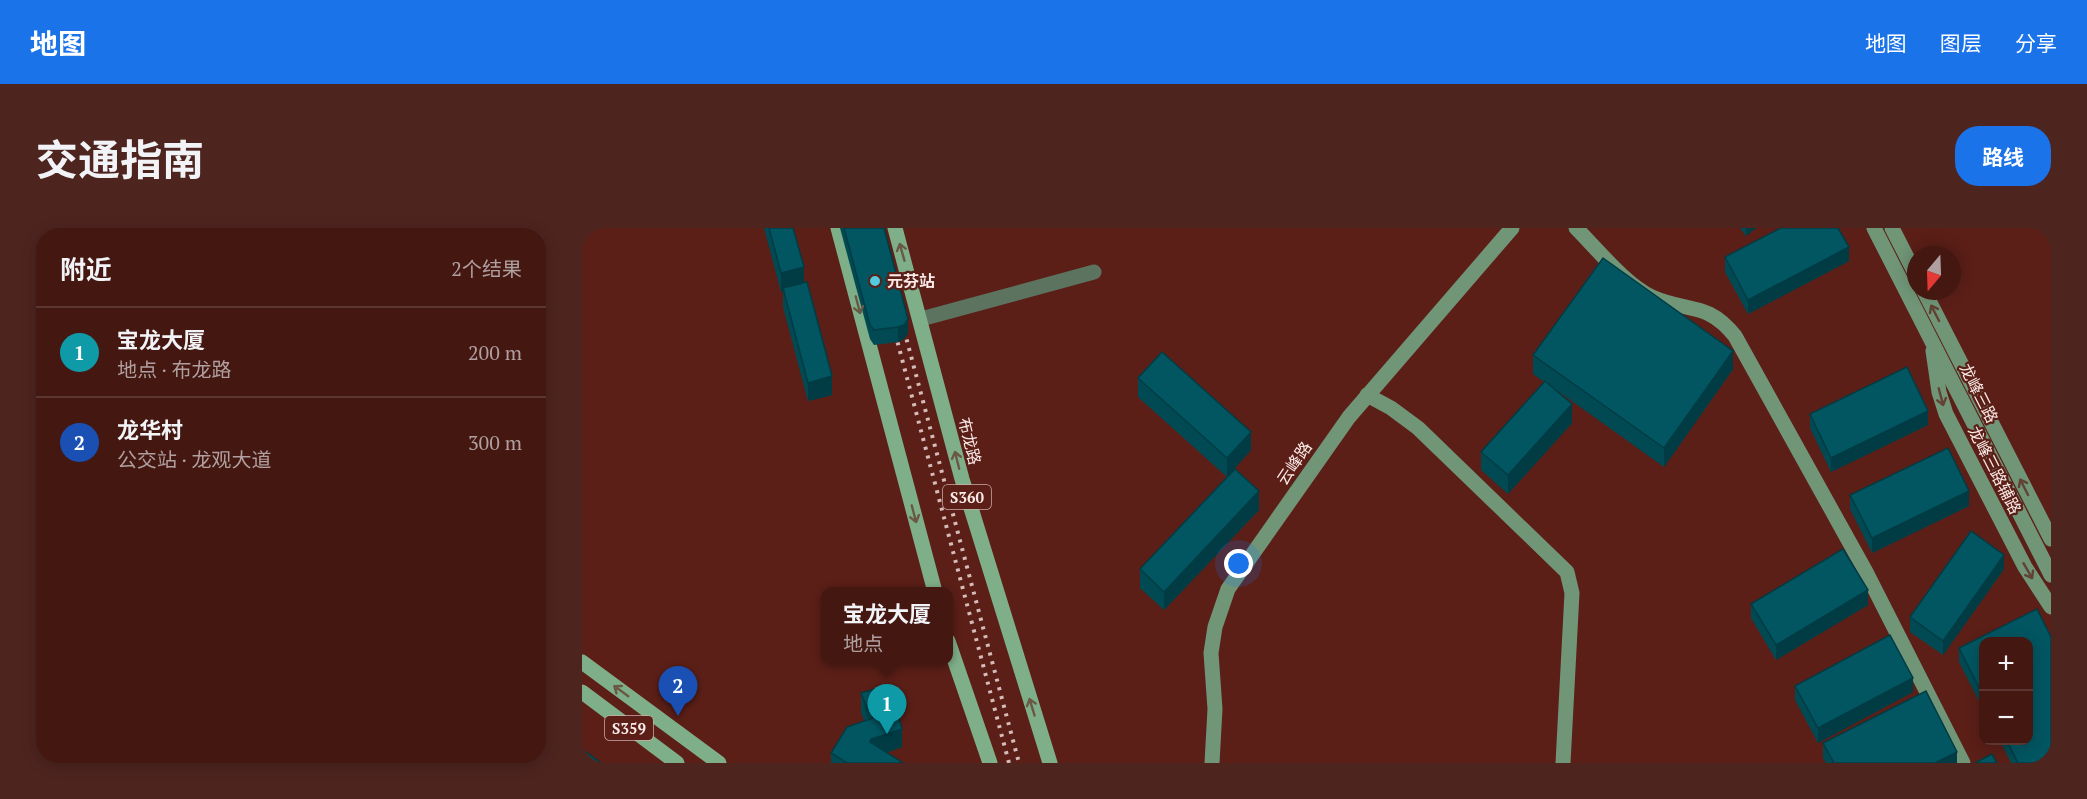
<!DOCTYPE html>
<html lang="zh">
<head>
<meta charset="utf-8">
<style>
	body { margin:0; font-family:"PT Serif","Noto Sans SC",serif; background:#4e241f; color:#f1f3f6 }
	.controls { position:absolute; right:18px; bottom:18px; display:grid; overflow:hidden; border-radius:12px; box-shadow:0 3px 15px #0003 }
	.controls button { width:54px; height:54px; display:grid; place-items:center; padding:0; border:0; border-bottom:2px solid #5c3631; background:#441711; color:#f1f3f6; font:30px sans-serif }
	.compass { position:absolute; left:1325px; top:18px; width:54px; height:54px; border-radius:50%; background:#441711; box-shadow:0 3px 15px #0003; rotate:199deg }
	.you { position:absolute; left:657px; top:336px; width:21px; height:21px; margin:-15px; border:4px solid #fff; border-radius:50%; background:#1a73e8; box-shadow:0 0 0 9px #1a73e833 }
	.badge { display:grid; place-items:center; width:39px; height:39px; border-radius:50%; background:#1a73e8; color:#fff; font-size:20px; font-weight:700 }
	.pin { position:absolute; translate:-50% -50px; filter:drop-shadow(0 2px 3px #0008) }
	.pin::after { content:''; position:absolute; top:32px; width:21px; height:18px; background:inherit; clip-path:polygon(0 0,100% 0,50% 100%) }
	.popup { position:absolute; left:239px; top:359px; width:132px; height:78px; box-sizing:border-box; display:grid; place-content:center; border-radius:12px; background:#441711; filter:drop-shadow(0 2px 4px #0005); font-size:20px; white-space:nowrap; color:#af9f9f }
	.popup b { font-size:22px; color:#f1f3f6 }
	.popup::after { content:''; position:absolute; left:50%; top:100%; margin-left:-12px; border:12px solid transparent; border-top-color:#441711 }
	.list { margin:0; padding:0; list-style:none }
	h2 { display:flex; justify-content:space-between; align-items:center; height:78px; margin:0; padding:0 24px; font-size:26px }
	h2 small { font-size:20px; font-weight:400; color:#af9f9f }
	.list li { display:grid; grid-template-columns:39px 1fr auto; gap:18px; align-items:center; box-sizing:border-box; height:90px; padding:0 24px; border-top:2px solid #5c3631 }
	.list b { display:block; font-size:22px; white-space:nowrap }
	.list p { margin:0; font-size:20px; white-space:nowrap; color:#af9f9f }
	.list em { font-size:20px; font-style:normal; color:#af9f9f }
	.map { position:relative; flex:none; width:1469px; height:535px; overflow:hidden; border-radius:24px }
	header { display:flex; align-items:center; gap:36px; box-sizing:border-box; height:84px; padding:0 30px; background:#1a73e8; color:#fff }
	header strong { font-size:28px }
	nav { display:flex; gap:33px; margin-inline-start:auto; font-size:21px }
	.intro { display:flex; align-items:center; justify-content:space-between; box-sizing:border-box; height:144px; padding:0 36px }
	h1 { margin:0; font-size:42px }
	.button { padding:15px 27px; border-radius:24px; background:#1a73e8; color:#fff; font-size:21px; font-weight:700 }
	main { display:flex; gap:36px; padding:0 36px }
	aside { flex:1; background:#441711; border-radius:24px; box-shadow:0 3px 15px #0003 }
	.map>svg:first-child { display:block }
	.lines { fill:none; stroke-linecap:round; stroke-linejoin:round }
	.street { stroke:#5c7360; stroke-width:15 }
	.secondary { stroke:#709577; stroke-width:15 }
	.primary { stroke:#7faf88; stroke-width:15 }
	.rail { stroke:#d6bcb8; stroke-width:4; stroke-dasharray:3 6; stroke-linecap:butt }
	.wall { fill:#024a53 }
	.shaded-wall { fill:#013c44 }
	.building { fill:#025661; stroke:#013c44; stroke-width:1.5 }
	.oneway { stroke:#695944 }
	.oneway2 { stroke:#614234 }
	.poi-dot { fill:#54cade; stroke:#5b1f17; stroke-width:2 }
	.labels { text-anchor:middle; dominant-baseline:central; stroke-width:4.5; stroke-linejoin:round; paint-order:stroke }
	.shield { fill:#5b1f17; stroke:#caada9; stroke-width:1.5 }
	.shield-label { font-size:15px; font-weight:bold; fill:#faeae7 }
	.poi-label { font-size:16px; font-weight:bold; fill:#faeae7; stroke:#5b1f17; text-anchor:start }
	.street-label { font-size:16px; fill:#faeae7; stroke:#5b1f17 }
</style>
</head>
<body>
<header>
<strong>地图</strong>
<nav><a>地图</a><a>图层</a><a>分享</a></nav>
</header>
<div class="intro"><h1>交通指南</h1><a class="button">路线</a></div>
<main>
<aside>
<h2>附近<small>2个结果</small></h2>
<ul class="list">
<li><span class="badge" style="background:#0f9aa8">1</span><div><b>宝龙大厦</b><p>地点 · 布龙路</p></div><em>200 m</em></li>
<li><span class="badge" style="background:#1a4fb4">2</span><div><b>龙华村</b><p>公交站 · 龙观大道</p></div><em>300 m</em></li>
</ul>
</aside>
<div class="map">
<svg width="1469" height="535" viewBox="0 0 1469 535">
	<rect width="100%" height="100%" fill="#5b1f17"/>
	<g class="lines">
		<polyline class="street" points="339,91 512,44"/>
		<g class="secondary">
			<path d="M994,0C1015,21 1044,57 1070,69C1106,85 1125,73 1153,108L1284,344L1381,535"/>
			<polyline points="1292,0 1469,347"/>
			<polyline points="1310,0 1334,47"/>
			<polyline points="1342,63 1469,311"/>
			<polyline points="1351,123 1357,164 1364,186 1443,339 1469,379"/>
			<polyline points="785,167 809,180 836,200 985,344 990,365 981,535"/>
			<polyline points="630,535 633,481 629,425 633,399 646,361 767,189 930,0"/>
		</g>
		<g class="primary">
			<polyline points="256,0 353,364"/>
			<polyline points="313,0 380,251 468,535"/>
			<polyline points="366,413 408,535"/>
			<polyline points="0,434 137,535"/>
			<polyline points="0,464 95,535"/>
		</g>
		<g class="rail">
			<polyline points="320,94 437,535"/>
			<polyline points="311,97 427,535"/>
		</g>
	</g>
	<g class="wall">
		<polygon points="182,0 211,0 222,54 250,167 226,173 201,79 201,64 199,64"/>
		<polygon points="258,0 302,0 326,105 322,111 316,114 292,117 288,111"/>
		<polygon points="1158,0 1174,0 1164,8"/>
		<polygon points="1143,29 1267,33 1166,86 1143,44"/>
		<polygon points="951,127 1151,141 1082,239 973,161 990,195 926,266 899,242 899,224 962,154 951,146"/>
		<polygon points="556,150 669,222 651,242 677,282 582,382 558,360 558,341 645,249 556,169"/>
		<polygon points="1228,186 1346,197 1249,244 1228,200"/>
		<polygon points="1268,267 1387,278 1290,325 1268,281"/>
		<polygon points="1422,341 1361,427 1328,404 1328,389"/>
		<polygon points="1169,376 1286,377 1194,432 1169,390"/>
		<polygon points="1455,381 1469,409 1469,535 1429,535 1418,513 1446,513 1446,414 1401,414 1401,481 1377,434 1377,420"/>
		<polygon points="1213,458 1331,464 1236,515 1213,472"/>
		<polygon points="279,465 320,519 304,525 321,535 249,535 249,525 282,493 279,484"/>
		<polygon points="1241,515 1375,535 1244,535 1241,530"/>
	</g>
	<g class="shaded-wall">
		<polygon points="1164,0 1174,0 1164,8"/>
		<polygon points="1267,19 1267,33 1166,86 1166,72"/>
		<polygon points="222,39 222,58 201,60 201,64 199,64 199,45"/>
		<polygon points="326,91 326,105 322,111 316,114 316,99"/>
		<polygon points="1151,123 1151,141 1082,239 1082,220"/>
		<polygon points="250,148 250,167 226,173 226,155"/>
		<polygon points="990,176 990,195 926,266 926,247"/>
		<polygon points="1346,183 1346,197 1249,244 1249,230"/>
		<polygon points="669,204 669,222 645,249 645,230"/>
		<polygon points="677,263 677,282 582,382 582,364"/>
		<polygon points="1387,263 1387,278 1290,325 1290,310"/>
		<polygon points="1422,327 1422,341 1361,427 1361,413"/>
		<polygon points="1286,362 1286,377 1194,432 1194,417"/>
		<polygon points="1331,450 1331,464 1236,515 1236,500"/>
		<polygon points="320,501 320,519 289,530 288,514 289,511"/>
		<polygon points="1375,524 1375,535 1353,535"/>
	</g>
	<g class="building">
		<polygon points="187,0 211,0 222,39 199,45"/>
		<polygon points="262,0 302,0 326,91 322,97 316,99 292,102 288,97"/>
		<polygon points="1199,0 1256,0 1267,19 1166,72 1143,29"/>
		<polygon points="1021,30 1151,123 1082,220 951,127"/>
		<polygon points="225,54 250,148 226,155 201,60"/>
		<polygon points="580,124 669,204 645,230 556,150"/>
		<polygon points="1325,139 1346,183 1249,230 1228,186"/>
		<polygon points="963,153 990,176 926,247 899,224"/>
		<polygon points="1366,220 1387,263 1290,310 1268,267"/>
		<polygon points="653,241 677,263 582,364 558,341"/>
		<polygon points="1389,303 1422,327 1361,413 1328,389"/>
		<polygon points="1261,321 1286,362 1194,417 1169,376"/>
		<polygon points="1455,381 1469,409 1469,535 1436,535 1425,513 1446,513 1446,414 1401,414 1401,467 1377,420"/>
		<polygon points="1308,407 1331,450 1236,500 1213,458"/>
		<polygon points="308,457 320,501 289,511 288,514 321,535 265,535 249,525 265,499 294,489 293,485 286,483 279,465"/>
		<polygon points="1344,463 1375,524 1353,535 1252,535 1241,515"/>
		<polygon points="0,521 19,535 0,535"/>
		<polygon points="1410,526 1415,535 1393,535"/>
	</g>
	<defs><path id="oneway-shaft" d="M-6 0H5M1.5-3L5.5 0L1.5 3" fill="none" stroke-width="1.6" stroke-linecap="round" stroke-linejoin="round" transform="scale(1.5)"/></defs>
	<g class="oneway">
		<use href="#oneway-shaft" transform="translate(320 24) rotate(-106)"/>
		<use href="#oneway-shaft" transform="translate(276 77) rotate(75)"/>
		<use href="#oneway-shaft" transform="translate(375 232) rotate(-104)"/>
		<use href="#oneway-shaft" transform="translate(332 286) rotate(75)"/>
		<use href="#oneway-shaft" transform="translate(39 463) rotate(-144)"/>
		<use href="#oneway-shaft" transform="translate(450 479) rotate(-107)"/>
	</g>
	<g class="oneway2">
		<use href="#oneway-shaft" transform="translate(1353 85) rotate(-117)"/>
		<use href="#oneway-shaft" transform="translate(1359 169) rotate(75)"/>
		<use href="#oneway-shaft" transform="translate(1442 259) rotate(-117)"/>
		<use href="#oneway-shaft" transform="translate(1446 343) rotate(60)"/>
	</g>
	<circle class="poi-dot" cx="293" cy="53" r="6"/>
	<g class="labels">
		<g class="shield">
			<rect x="361" y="257" width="48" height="24" rx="4.5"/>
			<rect x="23" y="488" width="48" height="24" rx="4.5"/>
		</g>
		<g class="shield-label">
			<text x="385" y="269">S360</text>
			<text x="47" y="500">S359</text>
		</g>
		<g class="poi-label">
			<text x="305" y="53">元芬站</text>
		</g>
		<g class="street-label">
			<text transform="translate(1397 165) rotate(63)">龙峰三路</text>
			<text transform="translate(388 213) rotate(76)">布龙路</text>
			<text transform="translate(712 235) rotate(-56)">云峰路</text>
			<text transform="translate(1413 242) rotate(63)">龙峰三路辅路</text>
		</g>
	</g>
</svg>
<div class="controls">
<button>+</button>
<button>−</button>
</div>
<svg class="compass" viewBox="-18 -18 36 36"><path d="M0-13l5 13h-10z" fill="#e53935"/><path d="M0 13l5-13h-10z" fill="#af9f9f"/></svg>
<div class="you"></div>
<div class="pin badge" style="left:305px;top:506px;background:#0f9aa8">1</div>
<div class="popup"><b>宝龙大厦</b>地点</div>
<div class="pin badge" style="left:96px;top:488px;background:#1a4fb4">2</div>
</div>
</main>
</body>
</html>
